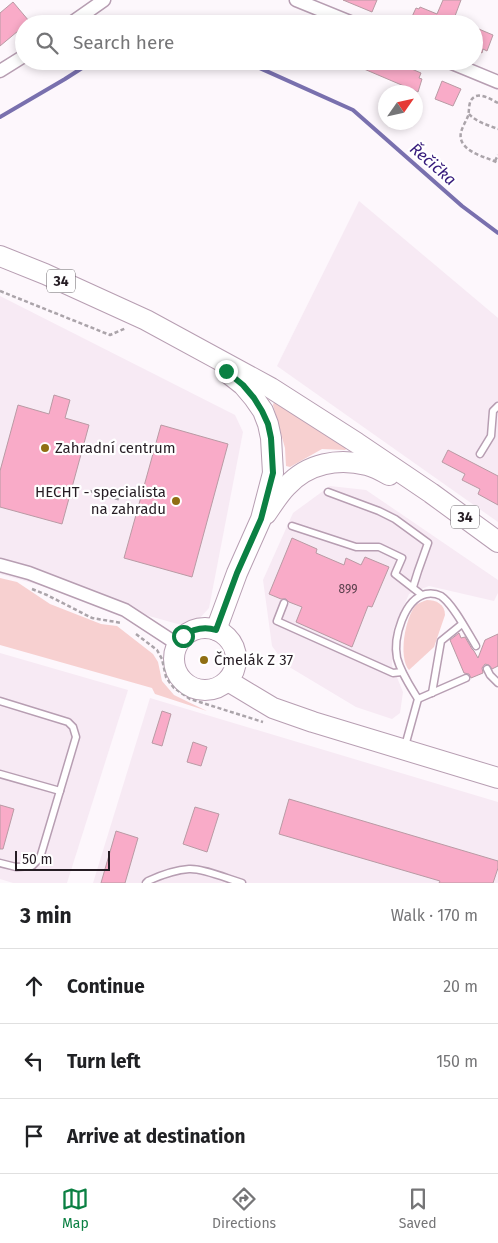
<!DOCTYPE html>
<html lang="en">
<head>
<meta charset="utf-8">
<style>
	body { margin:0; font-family:"Fira Sans",sans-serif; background:#f6f6f6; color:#202124 }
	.compass { position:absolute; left:378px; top:85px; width:45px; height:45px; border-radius:50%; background:#fff; box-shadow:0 2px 8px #0003; rotate:56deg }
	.scale { position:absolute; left:15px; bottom:12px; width:95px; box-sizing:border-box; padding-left:5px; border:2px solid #261d24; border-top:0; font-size:14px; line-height:18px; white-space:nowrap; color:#261d24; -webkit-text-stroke:4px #fff; paint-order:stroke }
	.stop { position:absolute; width:15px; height:15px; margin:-11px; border:4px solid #0b8043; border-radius:50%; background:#fff }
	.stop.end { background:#0b8043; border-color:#fff; box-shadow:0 1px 5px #0008 }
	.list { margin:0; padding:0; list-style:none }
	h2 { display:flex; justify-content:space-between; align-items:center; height:65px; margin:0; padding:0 20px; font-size:21px }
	h2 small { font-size:16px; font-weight:400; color:#757577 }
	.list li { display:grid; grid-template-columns:32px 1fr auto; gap:15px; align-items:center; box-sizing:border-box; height:75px; padding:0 20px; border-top:1px solid #e0e0e0 }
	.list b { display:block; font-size:19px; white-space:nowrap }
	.list em { font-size:16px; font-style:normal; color:#757577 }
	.icon { flex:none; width:28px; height:28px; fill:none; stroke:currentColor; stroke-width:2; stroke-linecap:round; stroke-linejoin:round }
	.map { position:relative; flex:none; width:498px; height:883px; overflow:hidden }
	.search { position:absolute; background:#fff; box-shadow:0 2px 8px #0003; left:15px; right:15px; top:15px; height:55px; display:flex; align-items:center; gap:12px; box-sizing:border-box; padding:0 18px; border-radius:28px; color:#757577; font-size:19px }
	.sheet { height:290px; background:#fff }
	nav { display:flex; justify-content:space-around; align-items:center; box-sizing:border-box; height:70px; border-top:1px solid #e0e0e0; background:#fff; font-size:14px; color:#757577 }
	nav a { display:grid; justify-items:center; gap:2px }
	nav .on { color:#0b8043 }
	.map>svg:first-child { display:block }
	.built { fill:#f7eaf4 }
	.green { fill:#f7d0d0 }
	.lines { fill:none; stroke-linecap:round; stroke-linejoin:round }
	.stream { stroke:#7970ae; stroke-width:4 }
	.building { fill:#f9abc8; stroke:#b99aa4 }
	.service-casing { stroke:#b79eb2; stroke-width:9 }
	.minor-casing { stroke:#b79eb2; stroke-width:15 }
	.primary-casing { stroke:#b79eb2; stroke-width:22 }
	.path { stroke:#aba4aa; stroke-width:2.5; stroke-dasharray:4 2.5; stroke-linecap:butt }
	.service { stroke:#fff; stroke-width:6 }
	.minor { stroke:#fff; stroke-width:12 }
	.primary { stroke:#fff; stroke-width:20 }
	.route { stroke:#0b8043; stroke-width:6 }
	.poi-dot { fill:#906e13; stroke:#fff; stroke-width:2 }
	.labels { text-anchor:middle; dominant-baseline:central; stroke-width:4.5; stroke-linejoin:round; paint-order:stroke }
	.number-label { font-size:12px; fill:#5b404d }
	.shield { fill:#fff; stroke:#676166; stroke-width:1 }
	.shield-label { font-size:14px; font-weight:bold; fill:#261d24 }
	.poi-label { font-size:15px; fill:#261d24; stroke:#fff; text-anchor:start }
	.water-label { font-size:16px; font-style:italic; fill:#34187a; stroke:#fff }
</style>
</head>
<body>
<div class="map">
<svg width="498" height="883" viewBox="0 0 498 883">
	<rect width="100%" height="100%" fill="#fdf7fc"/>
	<g class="built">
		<polygon points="359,201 498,318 498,522 277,366"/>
		<polygon points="0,296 235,415 243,432 209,608 197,621 191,624 183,625 174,623 0,574"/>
		<polygon points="330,486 366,490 498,580 498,593 494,601 429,586 409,594 393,630 392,665 403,692 400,713 392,719 356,707 286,665 272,646 263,580 293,513"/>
		<polygon points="0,653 128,690 67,883 13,883 0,879"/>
		<polygon points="150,698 498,802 498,883 93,883"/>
	</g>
	<g class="green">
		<polygon points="275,399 348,447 345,450 322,449 290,467 286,466 285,448 273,405"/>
		<polygon points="0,578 17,582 50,604 101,624 117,626 153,654 158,662 162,681 174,695 207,711 155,694 152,688 0,645"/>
		<path d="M427,600C436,600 445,604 445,615L434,647L409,670C398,658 405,617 416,605C419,603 423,601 427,600Z"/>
	</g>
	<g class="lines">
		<g class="stream">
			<polyline points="244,61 353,110 462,206 498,233"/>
			<polyline points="0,117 65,79 93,61"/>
		</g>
	</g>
	<g class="building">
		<polygon points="343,0 377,0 372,12"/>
		<polygon points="443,0 461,0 455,16 473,24 416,24 410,21 416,8 419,9 420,7 437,14"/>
		<polygon points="13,2 29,21 26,24 24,24 24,26 0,46 0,13"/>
		<polygon points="474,27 493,35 487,51 483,49 482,53 474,49"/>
		<polygon points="367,61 393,61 421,73 419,78 422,79 418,92 364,69"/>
		<polygon points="442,81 461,89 453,106 435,99"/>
		<polygon points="54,395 70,400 65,418 89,425 62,524 0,507 0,471 18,405 49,414"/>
		<polygon points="161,425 228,444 192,577 124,558"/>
		<polygon points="448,450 498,476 498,505 478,494 480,489 462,480 465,474 442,462"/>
		<polygon points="292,538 317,549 316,553 344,565 346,558 361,565 365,557 389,567 372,607 368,606 352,647 296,622 302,607 289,602 286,599 281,599 269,594"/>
		<polygon points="459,633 461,638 465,637 472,649 474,651 478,658 485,640 498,634 498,666 492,669 489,665 485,664 482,668 483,673 471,678 469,674 464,673 450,640"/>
		<polygon points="162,711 171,714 162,746 152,743"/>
		<polygon points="193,742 207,747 201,766 187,762"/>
		<polygon points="289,799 498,861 498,868 493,883 439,883 440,881 279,834"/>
		<polygon points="0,805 14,809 3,849 0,849"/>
		<polygon points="195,807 219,814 207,852 183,844"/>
		<polygon points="116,831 138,838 125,883 101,883"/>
	</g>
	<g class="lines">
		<defs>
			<g id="service">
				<polyline points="480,454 491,436 493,411 498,406"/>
				<polyline points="328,492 379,511 395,519 428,543 418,571 413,587"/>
				<polyline points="292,526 356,547 379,547 402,558 395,574 422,595"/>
				<polyline points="284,603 277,621 393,673 402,672"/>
				<polyline points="487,669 490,675 498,683"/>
				<polyline points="432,693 441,641 462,624"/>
				<polyline points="418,699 466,678"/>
				<polyline points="0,701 68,722 73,727 76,737 40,858 32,866 16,867 0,863"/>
				<path d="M405,746L418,699C410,686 401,673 397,658C393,638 404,599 426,594C431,593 437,594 441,596C453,604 468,633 476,646"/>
				<polyline points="0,774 60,791"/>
				<path d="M146,883L148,881C161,875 174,870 189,869C203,868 228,879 242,883"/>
			</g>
			<g id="minor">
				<polyline points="296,0 355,24"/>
				<polyline points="70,24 104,0"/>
				<polyline points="447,61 498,82"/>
				<polyline points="0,71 24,56"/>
				<polyline points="0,565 29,573 125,610 177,644"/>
			</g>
			<g id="primary">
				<polyline points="0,256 45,274 146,320 271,388 357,443 431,493 498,542"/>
				<path d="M266,514C273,504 279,494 287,486C308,463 338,458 367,465C375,467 382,471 389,475"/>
				<circle cx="205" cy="659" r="31"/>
				<polyline points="216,630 237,573 261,519 273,473 271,438 268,424 263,411 254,398 243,385 229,374"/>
				<polyline points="228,681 273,708 313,722 498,778"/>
			</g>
		</defs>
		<use href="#service" class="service-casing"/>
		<use href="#minor" class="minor-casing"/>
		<use href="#primary" class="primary-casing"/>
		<g class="path">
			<polyline points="366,18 379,24"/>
			<path d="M498,103C492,100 483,94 476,96C467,100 470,110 468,116C464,126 456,135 464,145C472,155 487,157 498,163"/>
			<path d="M469,114C476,122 488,125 498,129"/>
			<polyline points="495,161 498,155"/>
			<polyline points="0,291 110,335 126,328"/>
			<polyline points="90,491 121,500"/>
			<polyline points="32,589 47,595 92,618 122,623"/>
			<polyline points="136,634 157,650 162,659 166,677 170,683 174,688 190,699 263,722"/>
		</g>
		<use href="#service" class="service"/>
		<use href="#minor" class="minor"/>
		<use href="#primary" class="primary"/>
	</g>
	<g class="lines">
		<path class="route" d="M183,636C193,629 203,626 216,630L237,573L261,519L273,473L271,438L268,424L262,411L254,398L243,385L226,371"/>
	</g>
	<g class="poi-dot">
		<circle cx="45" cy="448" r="5"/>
		<circle cx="176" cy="501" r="5"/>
		<circle cx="204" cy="660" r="5"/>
	</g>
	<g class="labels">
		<g class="number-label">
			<text x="348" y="589">899</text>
		</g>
		<g class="shield">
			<rect x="47" y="269.5" width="28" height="23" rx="4"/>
			<rect x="451" y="505.5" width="28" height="23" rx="4"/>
		</g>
		<g class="shield-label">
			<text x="61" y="281">34</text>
			<text x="465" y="517">34</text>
		</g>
		<g class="poi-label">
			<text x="55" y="448">Zahradní centrum</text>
			<text x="166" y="492" text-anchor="end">HECHT - specialista<tspan x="166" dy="17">na zahradu</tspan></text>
			<text x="214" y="660">Čmelák Z 37</text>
		</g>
		<g class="water-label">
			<text transform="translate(433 164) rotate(41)">Řečička</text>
		</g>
	</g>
</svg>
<svg class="compass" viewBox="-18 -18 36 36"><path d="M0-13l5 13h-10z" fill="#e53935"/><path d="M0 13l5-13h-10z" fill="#757577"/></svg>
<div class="scale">50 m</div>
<div class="stop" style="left:183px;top:636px"></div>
<div class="stop end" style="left:226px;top:371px"></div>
<div class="search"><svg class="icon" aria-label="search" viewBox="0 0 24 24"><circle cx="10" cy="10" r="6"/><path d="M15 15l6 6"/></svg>Search here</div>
</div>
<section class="sheet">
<h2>3 min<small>Walk · 170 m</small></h2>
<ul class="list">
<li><svg class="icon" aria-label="ahead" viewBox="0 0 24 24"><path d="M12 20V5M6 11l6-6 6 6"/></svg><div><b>Continue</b></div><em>20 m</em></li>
<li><svg class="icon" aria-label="left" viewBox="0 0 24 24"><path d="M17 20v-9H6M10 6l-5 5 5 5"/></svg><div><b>Turn left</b></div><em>150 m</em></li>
<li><svg class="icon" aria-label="arrive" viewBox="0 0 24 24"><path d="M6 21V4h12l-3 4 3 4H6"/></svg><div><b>Arrive at destination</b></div></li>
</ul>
</section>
<nav>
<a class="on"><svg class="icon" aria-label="map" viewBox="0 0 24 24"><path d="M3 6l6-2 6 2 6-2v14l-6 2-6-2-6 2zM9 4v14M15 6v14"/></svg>Map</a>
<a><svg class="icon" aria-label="directions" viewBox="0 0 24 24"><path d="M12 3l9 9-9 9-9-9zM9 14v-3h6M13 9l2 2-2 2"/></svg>Directions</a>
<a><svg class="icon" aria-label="saved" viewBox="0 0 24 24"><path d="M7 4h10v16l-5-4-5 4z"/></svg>Saved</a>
</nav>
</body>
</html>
